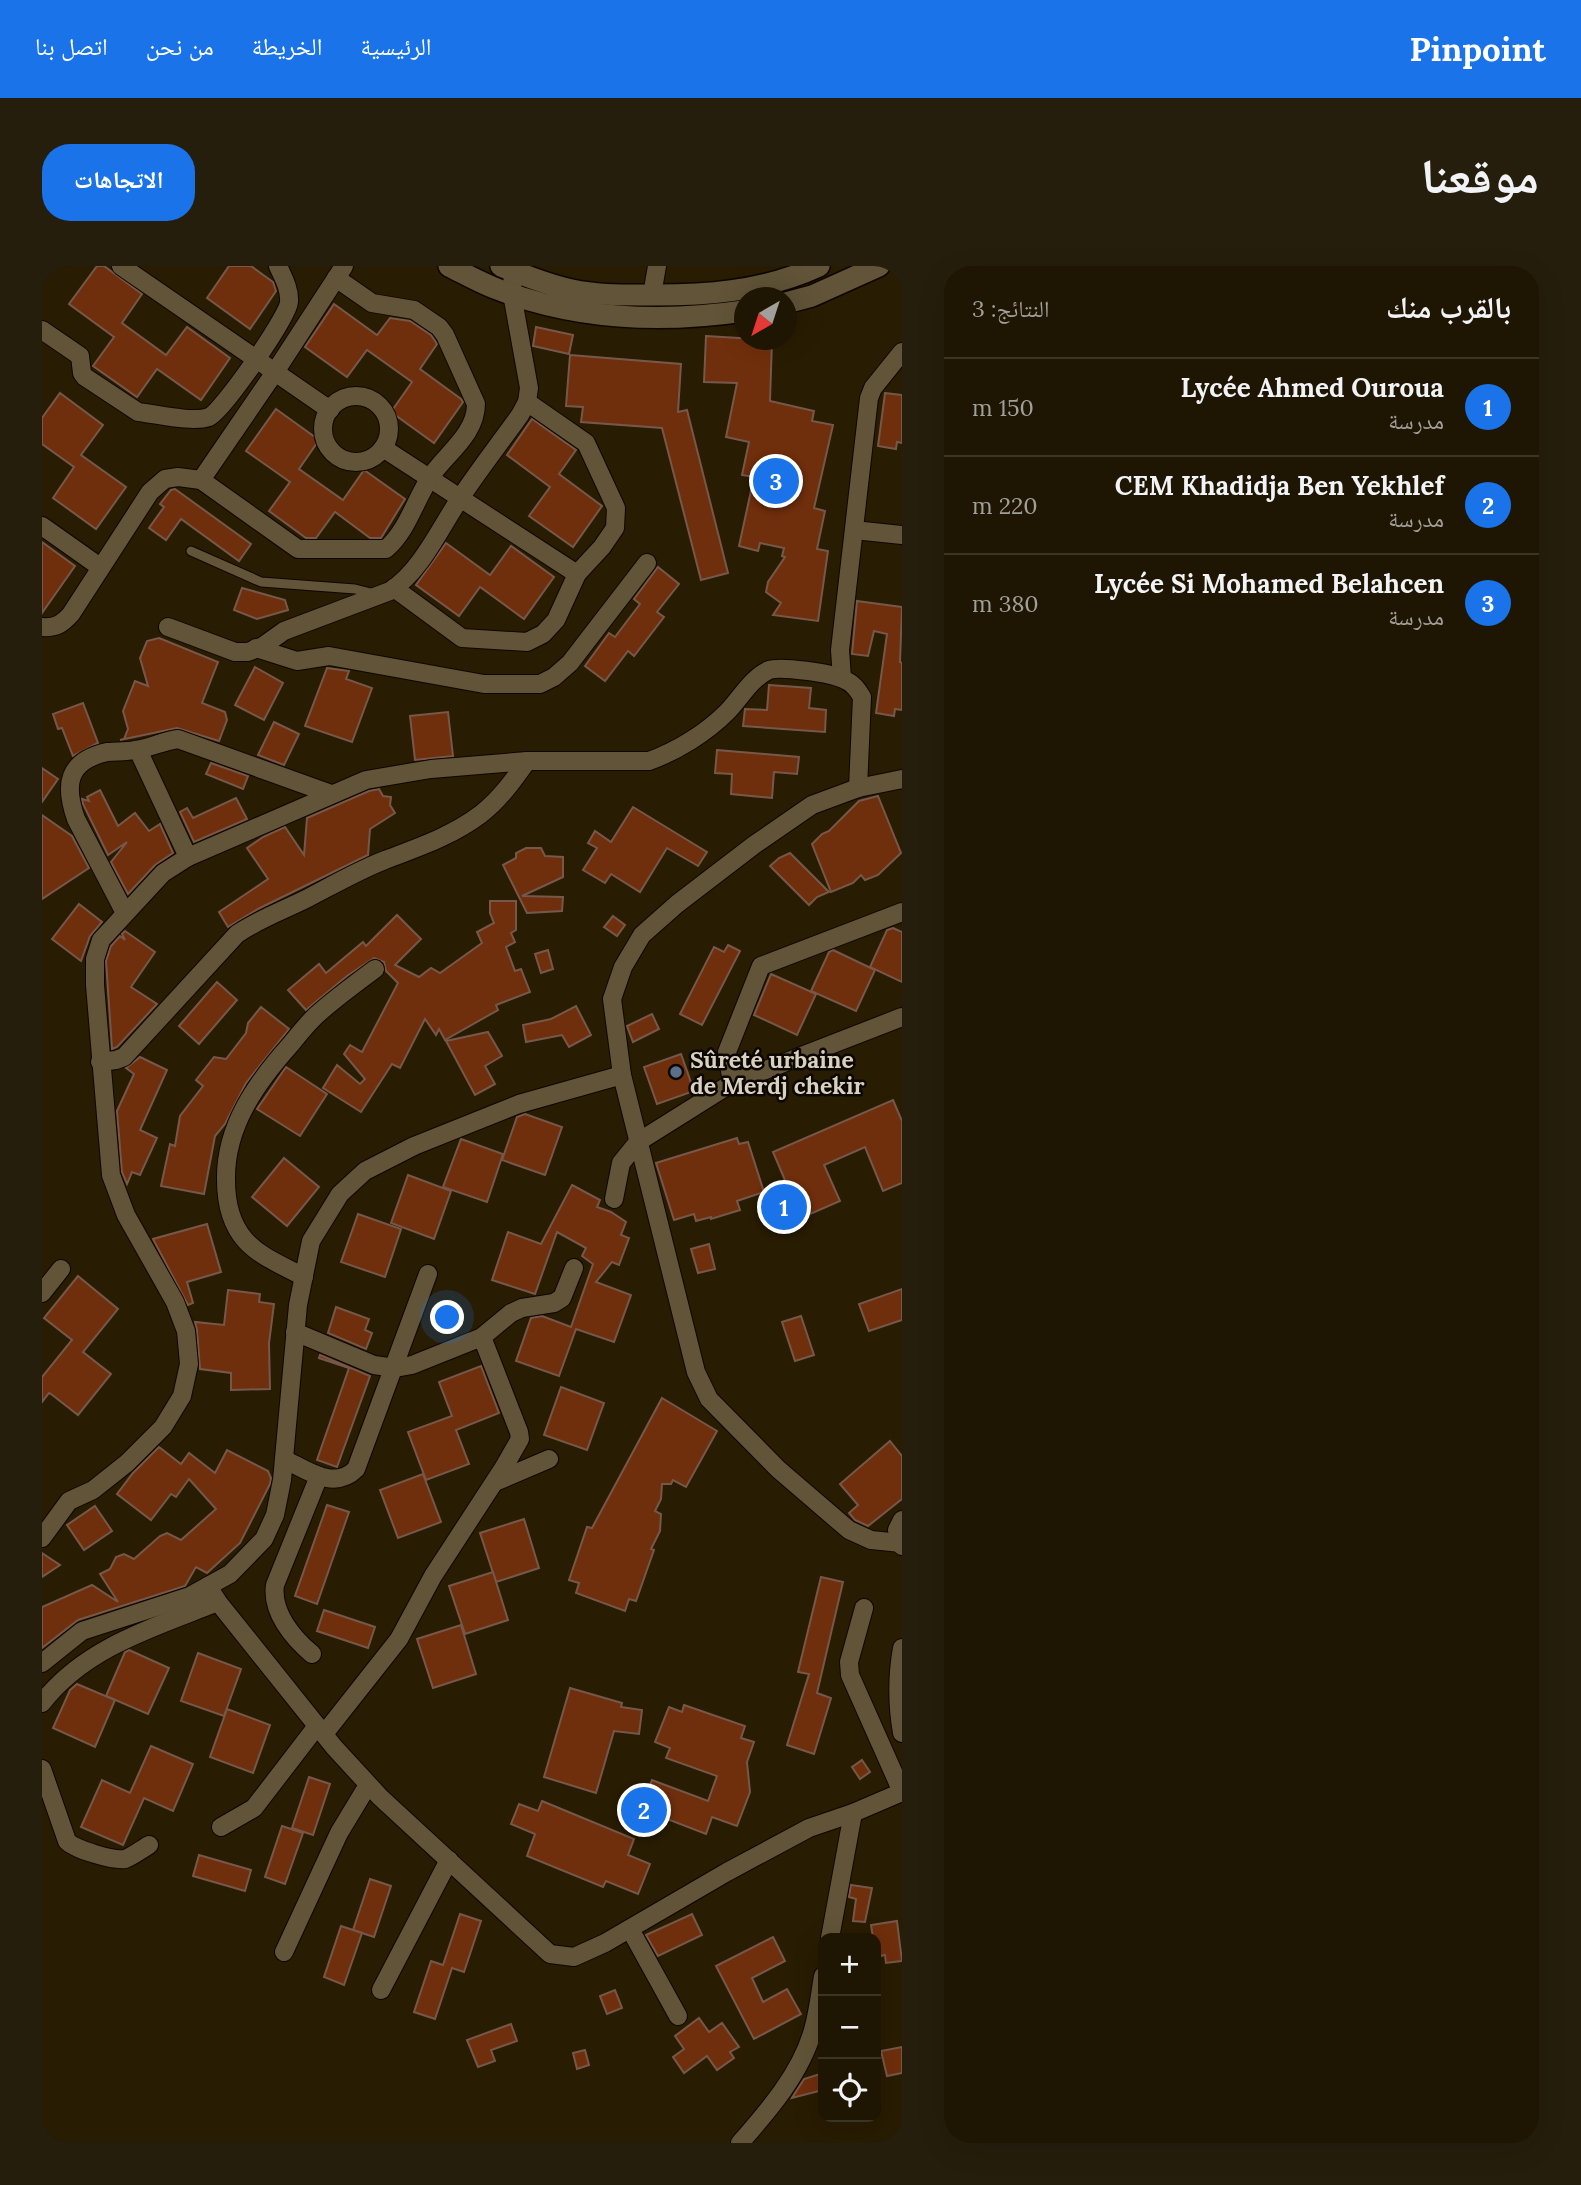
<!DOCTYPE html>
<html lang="ar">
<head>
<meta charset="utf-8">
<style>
	body { margin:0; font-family:Lora,"Noto Naskh Arabic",serif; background:#261e0c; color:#f1f3f6; direction:rtl }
	.controls { position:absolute; right:21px; bottom:21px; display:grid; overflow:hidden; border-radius:14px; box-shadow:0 7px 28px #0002 }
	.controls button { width:63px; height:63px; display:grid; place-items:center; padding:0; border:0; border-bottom:2px solid #3c3424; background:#1e1502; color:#f1f3f6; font:35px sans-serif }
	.compass { position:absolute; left:692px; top:21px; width:63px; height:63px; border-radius:50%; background:#1e1502; box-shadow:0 7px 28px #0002; rotate:219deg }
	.you { position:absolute; left:406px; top:1052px; width:24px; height:24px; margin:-18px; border:5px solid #fff; border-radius:50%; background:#1a73e8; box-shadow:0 0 0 10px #1a73e833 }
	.badge { display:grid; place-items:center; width:46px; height:46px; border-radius:50%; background:#1a73e8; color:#fff; font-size:23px; font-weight:700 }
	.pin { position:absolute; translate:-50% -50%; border:4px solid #fff; box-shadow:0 2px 7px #0006 }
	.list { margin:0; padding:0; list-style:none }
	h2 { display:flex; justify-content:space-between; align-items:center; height:91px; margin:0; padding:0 28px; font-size:30px }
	h2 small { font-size:23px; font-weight:400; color:#a19f99 }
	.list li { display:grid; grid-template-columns:46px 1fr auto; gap:21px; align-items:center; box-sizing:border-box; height:98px; padding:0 28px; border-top:2px solid #3c3424 }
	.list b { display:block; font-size:26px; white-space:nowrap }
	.list p { margin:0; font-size:23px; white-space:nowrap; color:#a19f99 }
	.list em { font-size:23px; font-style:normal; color:#a19f99 }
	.icon { flex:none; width:38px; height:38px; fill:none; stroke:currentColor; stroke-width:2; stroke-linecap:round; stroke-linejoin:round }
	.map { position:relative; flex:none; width:860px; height:1877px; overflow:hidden; direction:ltr; border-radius:28px }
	header { display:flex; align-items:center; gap:42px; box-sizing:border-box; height:98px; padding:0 35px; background:#1a73e8; color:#fff }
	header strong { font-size:33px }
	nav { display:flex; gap:38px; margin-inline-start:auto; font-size:24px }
	.intro { display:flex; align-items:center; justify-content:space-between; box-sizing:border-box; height:168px; padding:0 42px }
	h1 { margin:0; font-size:49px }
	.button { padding:18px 32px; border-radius:28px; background:#1a73e8; color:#fff; font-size:24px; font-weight:700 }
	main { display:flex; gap:42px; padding:0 42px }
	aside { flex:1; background:#1e1502; border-radius:28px; box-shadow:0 7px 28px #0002 }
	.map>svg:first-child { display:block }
	.building { fill:#6f2e0c; stroke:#76584b; stroke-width:2 }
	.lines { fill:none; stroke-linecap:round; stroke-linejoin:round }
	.service-casing { stroke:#100600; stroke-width:11 }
	.minor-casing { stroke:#100600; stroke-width:20 }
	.tertiary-casing { stroke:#100600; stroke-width:24 }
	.service { stroke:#615438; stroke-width:9 }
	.minor { stroke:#615438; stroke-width:18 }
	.tertiary { stroke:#615438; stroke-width:21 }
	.service-dot { fill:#5c6f8a; stroke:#0c0701; stroke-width:2.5 }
	.labels { text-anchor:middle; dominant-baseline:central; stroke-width:5; stroke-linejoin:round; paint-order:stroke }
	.poi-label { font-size:23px; font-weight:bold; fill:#d8d0c1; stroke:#0c0701; text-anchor:start }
</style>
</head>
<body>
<header>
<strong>Pinpoint</strong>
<nav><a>الرئيسية</a><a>الخريطة</a><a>من نحن</a><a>اتصل بنا</a></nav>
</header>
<div class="intro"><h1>موقعنا</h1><a class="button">الاتجاهات</a></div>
<main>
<aside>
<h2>بالقرب منك<small>النتائج: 3</small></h2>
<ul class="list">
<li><span class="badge">1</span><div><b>Lycée Ahmed Ouroua</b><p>مدرسة</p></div><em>150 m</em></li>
<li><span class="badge">2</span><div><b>CEM Khadidja Ben Yekhlef</b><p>مدرسة</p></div><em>220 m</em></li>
<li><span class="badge">3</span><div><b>Lycée Si Mohamed Belahcen</b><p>مدرسة</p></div><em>380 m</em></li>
</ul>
</aside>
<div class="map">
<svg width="860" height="1877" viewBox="0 0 860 1877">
	<rect width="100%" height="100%" fill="#281c02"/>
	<g class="building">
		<polygon points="55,0 62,0 100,28 80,57 124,89 145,61 188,92 159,134 115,103 95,131 51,100 72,71 27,38"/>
		<polygon points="187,0 209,0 231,16 234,25 208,63 165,32"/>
		<polygon points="292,38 335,69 348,52 368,55 389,69 395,78 378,103 419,133 421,136 392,177 349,146 370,116 325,84 305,111 263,81"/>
		<polygon points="494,61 531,69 527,88 491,80"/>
		<polygon points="664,70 730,74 728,135 772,145 770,155 791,159 772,242 783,245 775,283 786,285 776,355 731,349 739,337 724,326 726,316 743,291 740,290 742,282 718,277 716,285 697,280 712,211 700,209 707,176 684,171 695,117 662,116"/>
		<polygon points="528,89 639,98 636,146 645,144 686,307 659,314 620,162 539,156 541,141 524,140"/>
		<polygon points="18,127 61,159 39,189 84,221 54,263 11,232 32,201 0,178 0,152"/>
		<polygon points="843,127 860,129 860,177 855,176 854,183 836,180"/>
		<polygon points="234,143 277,174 257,203 301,234 322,204 363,233 339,272 328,272 293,246 274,272 264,272 227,245 248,216 204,185"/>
		<polygon points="490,153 534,184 517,208 560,240 531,281 487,250 508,221 465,189"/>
		<polygon points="133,223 209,278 197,295 139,253 124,274 107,262 122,241 118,238 129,224"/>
		<polygon points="0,276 33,300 0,347"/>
		<polygon points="404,277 448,309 469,280 512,311 482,353 438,321 417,350 374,319"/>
		<polygon points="616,301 637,318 615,346 622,351 592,390 586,385 563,415 543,400 567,367 573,371 598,338 592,333"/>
		<polygon points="200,322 243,334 246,344 215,353 192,344"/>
		<polygon points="815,335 860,341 858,396 860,397 860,444 853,443 852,450 834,447 845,368 832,365 826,390 810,388"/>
		<polygon points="117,372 176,396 160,437 183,446 185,454 177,475 135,462 78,474 82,473 86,463 81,445 93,415 106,420 98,392 105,375"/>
		<polygon points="213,401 241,417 222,454 193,439"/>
		<polygon points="285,402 307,405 304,413 330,422 310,476 263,460"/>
		<polygon points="727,419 769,422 767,442 784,444 783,466 701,460 703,443 725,444"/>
		<polygon points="41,437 56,477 31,490 20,462 16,463 11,448"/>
		<polygon points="406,446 411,490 373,494 368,450"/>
		<polygon points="232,456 257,468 242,499 216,489"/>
		<polygon points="675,484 757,491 755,508 732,506 730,532 689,528 690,508 673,507"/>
		<polygon points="169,497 206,510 201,523 164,508"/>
		<polygon points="0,502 16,513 0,536"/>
		<polygon points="337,523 341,530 349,531 348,539 353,547 328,563 326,589 216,643 186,661 177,646 226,613 205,582 221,571 243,561 262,589 265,552 327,525"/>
		<polygon points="58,524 76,560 93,547 107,565 118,558 131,587 113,599 86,628 69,596 85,576 66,589 41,538 40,533 47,535 45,531"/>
		<polygon points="836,530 859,587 836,609 823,614 819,609 811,617 789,626 770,578 780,568 787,565 817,535"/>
		<polygon points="194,532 205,553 152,576 138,546 145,542 151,552"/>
		<polygon points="591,541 665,586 656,600 625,582 598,626 569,608 563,617 541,604 555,582 546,577 553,565 569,576"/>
		<polygon points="0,549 30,570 47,602 0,633"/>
		<polygon points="484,582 499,582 503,590 521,591 521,611 480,630 521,631 520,645 485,647 461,599 474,592 474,587"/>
		<polygon points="748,587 787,626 775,631 767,639 728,600 737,592"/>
		<polygon points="448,635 474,635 474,664 469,667 473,676 464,681 473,705 479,703 488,726 454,739 456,744 403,774 397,763 394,769 383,753 358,802 350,798 319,846 281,822 295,799 318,818 323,813 302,788 308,779 320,786 356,717 344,705 342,696 332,692 305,710 264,744 246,724 277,698 284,707 321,676 324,680 355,649 379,673 353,699 377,711 389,702 398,707 440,677 435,666 452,657 448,647"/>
		<polygon points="37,638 60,656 48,670 39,695 10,673"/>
		<polygon points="571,650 583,659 575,670 562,661"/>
		<polygon points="851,662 860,666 860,716 828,701 845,664"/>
		<polygon points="83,665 113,686 89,721 115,738 75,781 70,783 64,695 69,680 78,670 83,674 80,668"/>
		<polygon points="686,679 698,685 660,759 638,748 672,681 682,686"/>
		<polygon points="506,684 511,703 499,707 493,688"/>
		<polygon points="791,684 833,704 814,745 769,725 787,686"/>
		<polygon points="729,708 774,728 755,769 712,749"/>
		<polygon points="175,716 195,734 157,778 137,760"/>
		<polygon points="534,740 549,769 527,781 520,769 484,776 481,759 509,753"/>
		<polygon points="219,741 247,763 204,817 183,858 173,870 162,928 119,920 128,878 133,880 138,850 161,820 154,814 172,791 184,793 204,767 206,757"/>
		<polygon points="610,748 617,763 591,776 585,760"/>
		<polygon points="446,766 460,790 443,800 453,818 433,829 404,775"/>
		<polygon points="639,788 652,825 615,838 602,801"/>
		<polygon points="98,791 125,804 98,864 115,872 98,909 90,906 85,918 80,906 75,845 92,808 84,802"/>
		<polygon points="244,801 285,828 258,870 215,843"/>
		<polygon points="851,834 860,855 860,917 841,925 823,881 782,899 798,935 759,952 731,886"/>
		<polygon points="483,848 520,861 503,909 460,894 475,851"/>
		<polygon points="695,872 697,878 706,876 722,926 695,935 698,944 669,953 669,951 654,955 652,948 632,954 614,897"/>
		<polygon points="419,873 461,888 445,936 401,921"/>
		<polygon points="242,892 277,921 245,960 210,931"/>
		<polygon points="366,909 409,925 392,973 349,957"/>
		<polygon points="530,919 558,934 555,941 569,946 584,956 579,969 587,972 577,999 570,996 554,1016 589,1029 572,1076 534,1063 517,1110 474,1095 489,1052 500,1050 529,1061 551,998 540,990 544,982 515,966 493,1028 450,1014 466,966 499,978"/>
		<polygon points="316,948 359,963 343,1011 299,996"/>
		<polygon points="165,958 179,1006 145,1016 151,1037 146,1039 111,973"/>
		<polygon points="667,978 673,1003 656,1007 649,983"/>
		<polygon points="36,1010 76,1043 41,1086 69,1108 36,1149 9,1128 7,1127 0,1136 0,1111 30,1074 2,1052"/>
		<polygon points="860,1023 860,1054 827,1065 817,1038"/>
		<polygon points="186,1024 218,1028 217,1036 232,1038 227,1077 228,1123 189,1124 189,1107 158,1103 155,1064 153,1056 182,1059"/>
		<polygon points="294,1041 327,1053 323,1064 330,1067 324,1083 286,1067"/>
		<polygon points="759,1050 772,1089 753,1095 740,1056"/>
		<polygon points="278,1089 328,1110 295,1201 275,1194 307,1102 277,1092"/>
		<polygon points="439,1100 457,1147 414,1164 427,1198 384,1214 366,1166 410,1150 397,1116"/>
		<polygon points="519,1121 562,1137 545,1184 502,1169"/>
		<polygon points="620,1132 675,1165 644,1221 631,1214 629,1218 620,1218 619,1233 613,1245 619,1248 618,1265 609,1283 612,1284 594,1335 587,1333 583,1345 534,1327 537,1317 527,1314 545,1261 550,1262"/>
		<polygon points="848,1175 860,1190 860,1233 826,1260 813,1254 807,1247 816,1239 798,1218"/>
		<polygon points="117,1181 139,1198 147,1187 173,1207 185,1184 226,1205 229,1212 228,1218 198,1277 165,1307 154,1301 143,1320 36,1354 0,1382 0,1341 50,1319 76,1336 58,1308 68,1303 74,1291 82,1288 92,1293 118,1270 125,1267 139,1274 174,1243 147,1213 134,1231 129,1228 109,1254 75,1228 91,1207"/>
		<polygon points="381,1208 399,1256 356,1272 338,1224"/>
		<polygon points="285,1239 307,1246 275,1338 253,1330"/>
		<polygon points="53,1240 70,1265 42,1284 25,1259"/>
		<polygon points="482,1253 497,1302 454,1316 438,1267"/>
		<polygon points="0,1287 18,1299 0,1311"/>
		<polygon points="451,1306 466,1354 423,1368 407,1320"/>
		<polygon points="779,1311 801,1316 775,1427 789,1432 772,1488 745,1479 767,1408 756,1406"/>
		<polygon points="282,1344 333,1361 326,1382 275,1365"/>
		<polygon points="419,1359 434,1408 391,1422 375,1373"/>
		<polygon points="87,1384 127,1402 106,1448 64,1430 83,1386"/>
		<polygon points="156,1387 199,1403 182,1450 139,1435"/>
		<polygon points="35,1418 73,1434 53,1481 11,1462 28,1424"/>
		<polygon points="528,1422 580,1437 579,1441 600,1444 597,1468 572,1465 554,1527 502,1511"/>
		<polygon points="642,1439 703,1460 699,1472 712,1476 705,1496 708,1526 695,1560 670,1551 664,1568 599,1543 610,1514 666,1535 675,1510 624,1492 628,1482 613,1476 627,1441 640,1446"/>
		<polygon points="185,1443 228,1459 211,1507 168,1491"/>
		<polygon points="109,1480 151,1498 131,1545 102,1532 81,1579 39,1561 60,1514 88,1527"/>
		<polygon points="820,1494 828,1506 818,1513 810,1501"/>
		<polygon points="267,1511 288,1518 271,1569 250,1562"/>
		<polygon points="500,1535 592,1573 586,1589 608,1598 596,1628 564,1615 561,1621 485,1590 493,1568 469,1558 477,1538 496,1545"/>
		<polygon points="240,1560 261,1567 243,1618 223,1611"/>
		<polygon points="157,1589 209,1604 203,1625 151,1610"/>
		<polygon points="328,1613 349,1620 332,1671 311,1664"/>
		<polygon points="809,1619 830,1622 823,1656 811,1655 814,1633 807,1631"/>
		<polygon points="418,1648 439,1655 422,1706 410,1702 393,1753 372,1746 389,1695 401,1699"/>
		<polygon points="650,1648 660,1669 616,1690 604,1669"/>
		<polygon points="855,1655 860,1695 844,1697 843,1689 834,1691 834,1672 831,1672 829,1659"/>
		<polygon points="299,1660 320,1667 302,1719 282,1711"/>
		<polygon points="731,1671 743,1695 710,1712 721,1736 745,1723 759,1748 712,1773 674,1700"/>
		<polygon points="573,1724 580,1742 565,1748 558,1730"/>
		<polygon points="657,1752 667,1766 680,1757 697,1781 688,1786 692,1792 675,1804 665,1790 642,1807 631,1791 642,1783 633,1770"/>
		<polygon points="469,1758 475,1775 449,1784 453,1795 436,1801 425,1774"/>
		<polygon points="860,1781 860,1807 845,1810 839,1785"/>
		<polygon points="543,1784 547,1799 535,1803 531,1787"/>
		<polygon points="781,1807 781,1824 750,1832 762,1813"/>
	</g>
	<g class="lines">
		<defs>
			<polyline id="service" points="149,285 219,316 313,323 333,328"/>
			<g id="minor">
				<polyline points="79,0 288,144"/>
				<polyline points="610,29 615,0"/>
				<path d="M0,64L38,90L40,107L43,111L96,146C115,148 150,157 167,151C180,146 246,51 247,36C248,23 241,11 236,0"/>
				<circle cx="314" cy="163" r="33"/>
				<polyline points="341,182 535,308"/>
				<polyline points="159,214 233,106 302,0"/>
				<polyline points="0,260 58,301"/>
				<polyline points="812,264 860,269"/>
				<polyline points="352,322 420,372 485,376 501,368 514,354 535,308 560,281 573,262 574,242 544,177 485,136"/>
				<path d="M0,361C14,362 20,358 29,348L108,226L123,213L136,211L159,214L256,283H344C366,264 373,234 389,210C405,187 434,168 434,138L403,69L397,61L372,44L330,37L294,12"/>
				<path d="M126,361L193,386H206L221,380L242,365L348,325C379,305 397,264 417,234C436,205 458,177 478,149L485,136L487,122L470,28L471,5"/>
				<polyline points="214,382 255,395 287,390 442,418 498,418 512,411 528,397 605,297"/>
				<polyline points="800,412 798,384 827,132 831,122 860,86"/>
				<polyline points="96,484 146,591"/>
				<path d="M83,647L34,553C22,519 25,495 65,486C74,485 84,486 93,484C108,482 121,475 136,473L289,528"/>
				<path d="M58,796L74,794L82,791L195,668C219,652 240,645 266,632C291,619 317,604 343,594C377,581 410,570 439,548C458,533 471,515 485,495"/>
				<polyline points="690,817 685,786 719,700 860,646"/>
				<polyline points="572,933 579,897 596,876 690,817 860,751"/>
				<path d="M262,1011C242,1000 218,991 203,974C189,958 184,935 184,914C183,860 215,816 249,778C258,767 267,755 278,746C295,731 314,717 333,703"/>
				<polyline points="0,1027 19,1003"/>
				<polyline points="253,1066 332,1099 353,1102 370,1099 440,1071 469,1047 480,1042 512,1037 520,1032 532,1002"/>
				<path d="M242,1193C265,1204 292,1225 314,1203L386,1008"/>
				<polyline points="453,1216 507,1193"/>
				<polyline points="860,1254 855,1264 860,1280"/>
				<path d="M0,1272L27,1235L51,1224L85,1197L121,1161L140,1130L147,1098L144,1065L133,1036L84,949L69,909L53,719V693L59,674L121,607L146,591L324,514L389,503L485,495H607C635,485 664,467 685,446C698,433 709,412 727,404C739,400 789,407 801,413C811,417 815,423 820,431L816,522"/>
				<polyline points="859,1277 829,1274 807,1264 736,1203 667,1133 654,1106 580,809 570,733 581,701 600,669 635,638 712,579 770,539 816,522 860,513"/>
				<polyline points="166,1320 176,1336 292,1481 338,1531 508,1688 532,1691 563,1677 685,1606 767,1562 811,1547 860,1526"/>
				<polyline points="822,1342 807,1396 808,1409 860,1526"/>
				<path d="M860,1382C855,1410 855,1438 860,1467"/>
				<path d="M270,1388C251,1372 229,1346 233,1319L277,1210"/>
				<polyline points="0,1397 40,1365 148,1330 188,1308 222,1273 233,1249 240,1214 256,1039 269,975 298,928 323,905 372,880 477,838 580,809"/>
				<path d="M0,1437C43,1381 113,1361 176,1336"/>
				<polyline points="282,1468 357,1373 391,1310 462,1201 478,1173 477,1166 440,1071"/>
				<path d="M0,1503L25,1575C32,1583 71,1595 83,1593C91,1590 100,1583 107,1579"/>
				<polyline points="179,1561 212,1542 275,1460"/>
				<polyline points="588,1663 636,1750"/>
				<polyline points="788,1672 811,1547"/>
				<polyline points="242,1686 297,1567 326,1519"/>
				<polyline points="339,1724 407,1594"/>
				<path d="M698,1877C727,1844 759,1807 771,1764C776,1746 778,1728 781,1710"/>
			</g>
			<g id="tertiary">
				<path d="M407,0C423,8 439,17 455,23C535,54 619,57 702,45"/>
				<path d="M459,0C481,9 506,19 530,24C552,29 577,29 599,29C660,30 721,26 777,0"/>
				<polyline points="744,37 770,30 837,0"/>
			</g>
		</defs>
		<use href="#service" class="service-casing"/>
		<use href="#minor" class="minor-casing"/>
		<use href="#tertiary" class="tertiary-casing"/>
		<use href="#service" class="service"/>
		<use href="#minor" class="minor"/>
		<use href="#tertiary" class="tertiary"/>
	</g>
	<circle class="service-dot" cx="634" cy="806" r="7"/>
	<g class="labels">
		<g class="poi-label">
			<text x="648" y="793">Sûreté urbaine<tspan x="648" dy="26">de Merdj chekir</tspan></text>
		</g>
	</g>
</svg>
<div class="controls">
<button>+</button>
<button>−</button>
<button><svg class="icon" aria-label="locate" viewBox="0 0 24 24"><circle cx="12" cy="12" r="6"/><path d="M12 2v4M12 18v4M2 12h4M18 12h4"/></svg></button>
</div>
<svg class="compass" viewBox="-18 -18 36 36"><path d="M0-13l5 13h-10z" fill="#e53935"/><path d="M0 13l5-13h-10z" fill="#a19f99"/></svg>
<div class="you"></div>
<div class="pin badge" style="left:742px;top:941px">1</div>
<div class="pin badge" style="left:602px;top:1544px">2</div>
<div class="pin badge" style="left:734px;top:215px">3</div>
</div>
</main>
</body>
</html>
